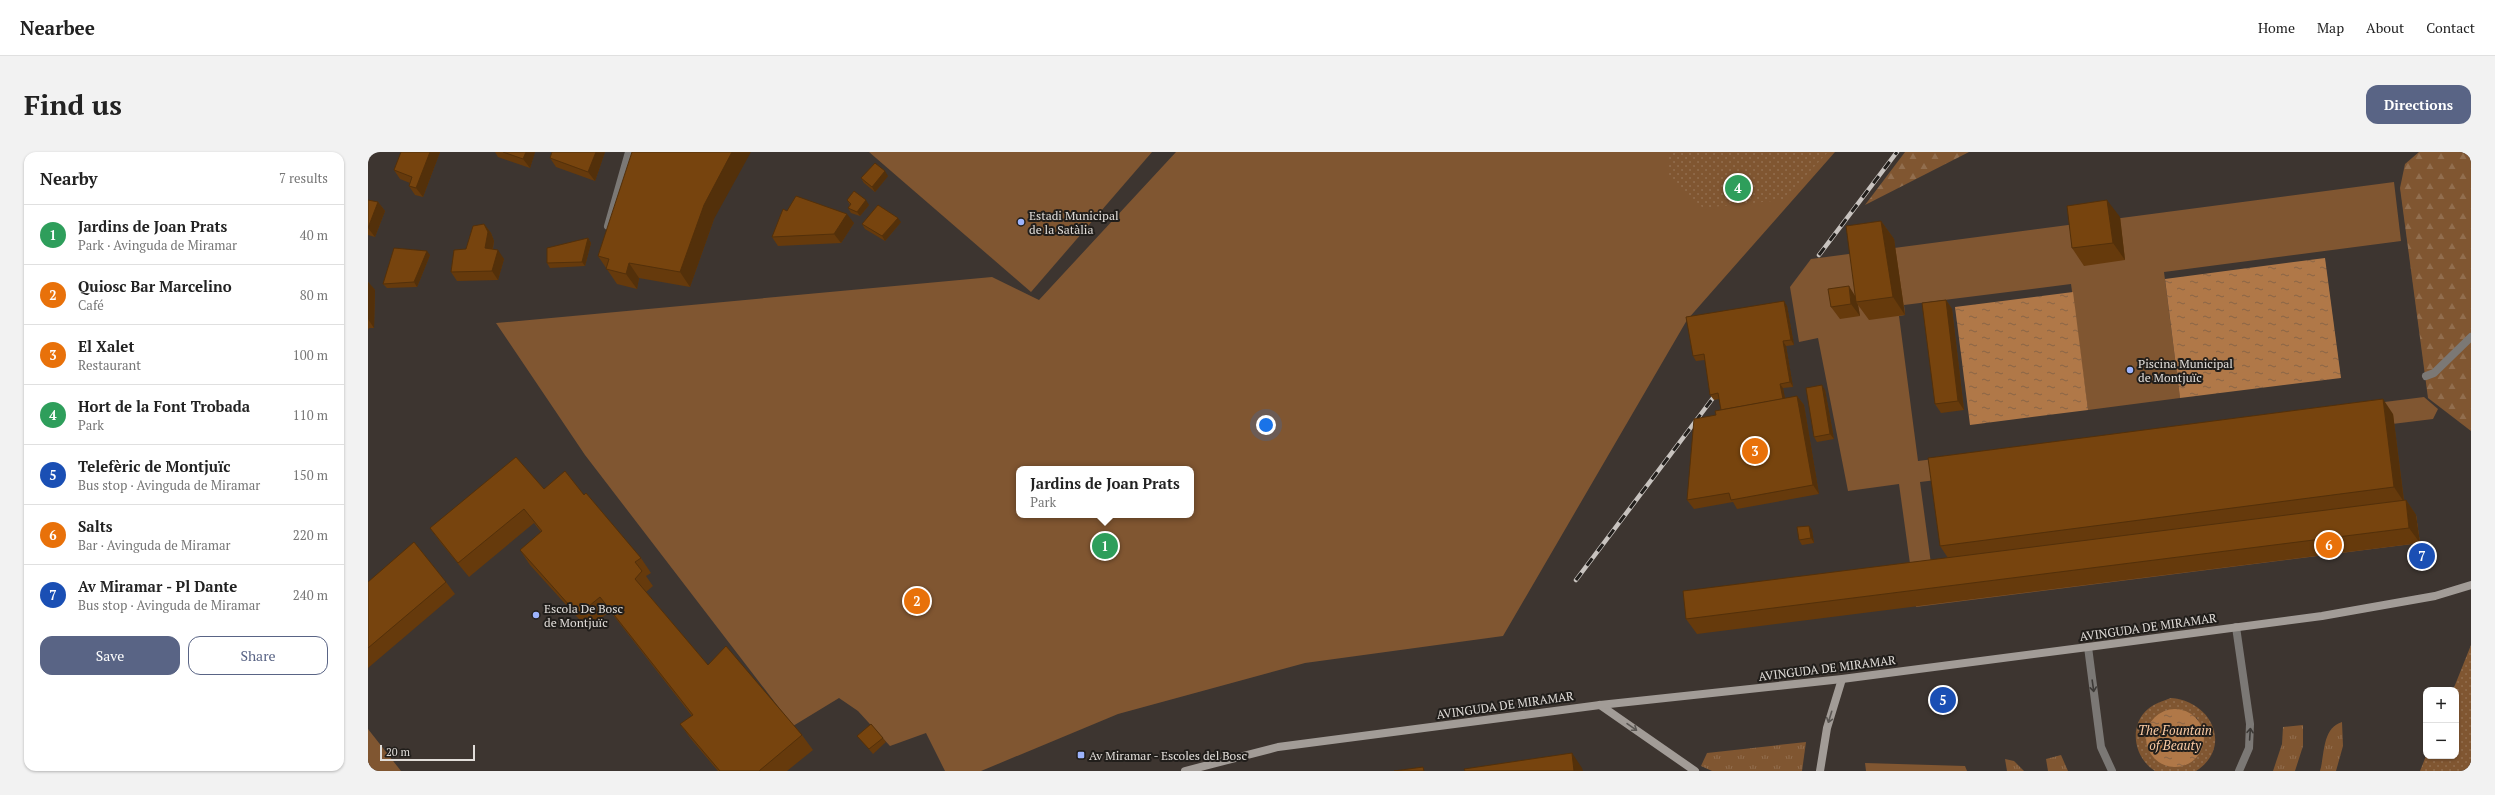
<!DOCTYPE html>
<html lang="en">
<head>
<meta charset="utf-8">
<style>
	body { margin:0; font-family:"PT Serif",serif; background:#f2f2f2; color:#222 }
	.controls { position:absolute; right:12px; bottom:12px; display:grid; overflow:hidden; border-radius:8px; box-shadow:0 1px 3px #0004 }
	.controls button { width:36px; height:36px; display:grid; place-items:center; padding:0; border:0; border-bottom:1px solid #e0e0e0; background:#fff; color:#222; font:20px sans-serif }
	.scale { position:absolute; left:12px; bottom:10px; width:95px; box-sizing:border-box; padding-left:4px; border:2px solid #e1ddd9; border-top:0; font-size:11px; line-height:14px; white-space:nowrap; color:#e1ddd9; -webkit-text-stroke:3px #211e1b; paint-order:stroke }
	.you { position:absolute; left:898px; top:273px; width:14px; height:14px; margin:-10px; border:3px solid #fff; border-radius:50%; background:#1a73e8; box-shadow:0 0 0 6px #1a73e833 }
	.badge { display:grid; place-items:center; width:26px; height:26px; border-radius:50%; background:#596485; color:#fff; font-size:13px; font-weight:700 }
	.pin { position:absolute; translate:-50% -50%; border:2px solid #fff; box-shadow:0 1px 4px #0006 }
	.popup { position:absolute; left:648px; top:314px; width:178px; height:52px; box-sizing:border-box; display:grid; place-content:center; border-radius:8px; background:#fff; filter:drop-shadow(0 1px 3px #0005); font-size:13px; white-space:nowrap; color:#767676 }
	.popup b { font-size:15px; color:#222 }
	.popup::after { content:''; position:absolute; left:50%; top:100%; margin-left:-8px; border:8px solid transparent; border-top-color:#fff }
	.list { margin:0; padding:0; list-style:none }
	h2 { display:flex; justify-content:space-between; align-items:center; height:52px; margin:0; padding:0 16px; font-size:17px }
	h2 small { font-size:13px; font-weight:400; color:#767676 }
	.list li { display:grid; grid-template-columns:26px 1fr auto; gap:12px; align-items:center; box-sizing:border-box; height:60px; padding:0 16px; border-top:1px solid #e0e0e0 }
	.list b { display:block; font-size:15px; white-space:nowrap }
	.list p { margin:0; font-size:13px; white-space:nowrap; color:#767676 }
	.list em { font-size:13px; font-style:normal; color:#767676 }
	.actions { display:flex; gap:8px; padding:12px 16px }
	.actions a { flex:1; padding:9px 0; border:1px solid #596485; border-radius:12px; text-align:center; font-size:14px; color:#596485 }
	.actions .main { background:#596485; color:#fff }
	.map { position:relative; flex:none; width:2103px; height:619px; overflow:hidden; border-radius:12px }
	header { display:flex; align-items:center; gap:24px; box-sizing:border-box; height:56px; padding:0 20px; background:#fff; border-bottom:1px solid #e0e0e0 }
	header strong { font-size:19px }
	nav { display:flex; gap:22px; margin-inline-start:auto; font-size:14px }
	.intro { display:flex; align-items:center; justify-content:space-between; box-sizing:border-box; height:96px; padding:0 24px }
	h1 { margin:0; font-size:28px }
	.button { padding:10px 18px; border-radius:12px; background:#596485; color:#fff; font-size:14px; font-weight:700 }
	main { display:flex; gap:24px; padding:0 24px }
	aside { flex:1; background:#fff; border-radius:12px; box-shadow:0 1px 3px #0004 }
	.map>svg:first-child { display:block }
	.grass { fill:url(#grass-tufts) }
	.forest { fill:url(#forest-firs) }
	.park { fill:#805631; fill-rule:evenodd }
	.garden { fill:url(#garden-dots); fill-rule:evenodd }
	.water { fill:url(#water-ripples) }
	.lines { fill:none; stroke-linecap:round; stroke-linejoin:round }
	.lane { stroke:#7b7875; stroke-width:8 }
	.street { stroke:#7b7875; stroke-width:8 }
	.secondary { stroke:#a29c97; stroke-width:8 }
	.rail-casing { stroke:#c8c3bf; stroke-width:4.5 }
	.rail { stroke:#211e1b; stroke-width:3; stroke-dasharray:9; stroke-linecap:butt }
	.wall { fill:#663a0c }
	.shaded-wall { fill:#53300a }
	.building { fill:#77440e; stroke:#53300a }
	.oneway { stroke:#3c3936 }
	.oneway2 { stroke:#5b5753 }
	.poi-dot { fill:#9db4fd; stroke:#211e1b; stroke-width:1.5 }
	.labels { text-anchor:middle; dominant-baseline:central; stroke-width:4; stroke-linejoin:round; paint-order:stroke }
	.poi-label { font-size:12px; fill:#e1ddd9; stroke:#211e1b; text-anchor:start }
	.street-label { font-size:12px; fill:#e1ddd9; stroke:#211e1b }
	.water-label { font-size:13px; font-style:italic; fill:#fbcba4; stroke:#211e1b }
</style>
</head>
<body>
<header>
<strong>Nearbee</strong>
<nav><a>Home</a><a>Map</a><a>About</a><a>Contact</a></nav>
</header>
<div class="intro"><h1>Find us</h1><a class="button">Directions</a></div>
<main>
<aside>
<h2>Nearby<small>7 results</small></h2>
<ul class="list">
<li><span class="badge" style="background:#2e9e5b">1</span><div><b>Jardins de Joan Prats</b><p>Park · Avinguda de Miramar</p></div><em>40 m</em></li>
<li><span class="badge" style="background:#e8710a">2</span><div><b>Quiosc Bar Marcelino</b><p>Café</p></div><em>80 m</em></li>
<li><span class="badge" style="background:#e8710a">3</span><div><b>El Xalet</b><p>Restaurant</p></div><em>100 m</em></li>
<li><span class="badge" style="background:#2e9e5b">4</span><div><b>Hort de la Font Trobada</b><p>Park</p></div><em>110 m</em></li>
<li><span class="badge" style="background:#1a4fb4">5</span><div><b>Telefèric de Montjuïc</b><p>Bus stop · Avinguda de Miramar</p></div><em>150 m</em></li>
<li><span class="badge" style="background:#e8710a">6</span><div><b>Salts</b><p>Bar · Avinguda de Miramar</p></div><em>220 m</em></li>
<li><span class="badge" style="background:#1a4fb4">7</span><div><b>Av Miramar - Pl Dante</b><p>Bus stop · Avinguda de Miramar</p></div><em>240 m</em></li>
</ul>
<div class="actions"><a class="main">Save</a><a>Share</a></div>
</aside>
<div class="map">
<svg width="2103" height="619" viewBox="0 0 2103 619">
	<defs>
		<pattern id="grass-tufts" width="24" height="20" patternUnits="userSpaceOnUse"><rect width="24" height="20" fill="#805631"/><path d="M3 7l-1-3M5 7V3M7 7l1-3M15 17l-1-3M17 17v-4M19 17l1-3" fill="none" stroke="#926e4e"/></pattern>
		<pattern id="forest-firs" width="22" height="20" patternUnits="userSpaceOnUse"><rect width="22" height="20" fill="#805631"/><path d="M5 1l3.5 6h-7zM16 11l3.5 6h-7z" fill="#926e4e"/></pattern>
		<pattern id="garden-dots" width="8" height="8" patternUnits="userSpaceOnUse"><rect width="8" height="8" fill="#805631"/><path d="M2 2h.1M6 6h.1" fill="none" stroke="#926e4e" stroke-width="1.8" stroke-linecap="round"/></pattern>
		<pattern id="water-ripples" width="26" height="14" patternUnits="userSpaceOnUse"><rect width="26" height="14" fill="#b07848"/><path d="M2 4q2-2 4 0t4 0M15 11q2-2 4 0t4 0" fill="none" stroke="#8a6546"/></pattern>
	</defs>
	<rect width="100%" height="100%" fill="#3d3530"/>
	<g class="grass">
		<path d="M1974,570L1975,594L1968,619H1952C1957,602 1954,576 1974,570Z"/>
		<polygon points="1935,573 1935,594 1927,619 1905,619 1914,592 1915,575"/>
		<polygon points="1438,590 1434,619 1344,619 1333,614 1339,601"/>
		<polygon points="1693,603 1700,619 1680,619 1678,607"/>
		<polygon points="1637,607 1646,609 1656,619 1639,619"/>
	</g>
	<g class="forest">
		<polygon points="1537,0 1601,0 1497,53"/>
		<polygon points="2051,0 2103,0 2103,279 2060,246 2032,36 2037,12"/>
	</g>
	<g class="park">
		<polygon points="501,0 784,0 663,140"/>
		<path d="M808,0H1467L1319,168L1135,484L937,511L750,562L613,619H577L558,581L522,594L490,559L471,546L425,574L217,303L128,171L624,125L671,148ZM651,317H823V363H651Z"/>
		<polygon points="2026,30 2033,89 1796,120 1812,246 1720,258 1703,132 1536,153 1537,163 1531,164 1550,309 2056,245 2070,257 2065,267 1552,330 1564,419 2037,358 2048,363 2052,391 1548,455 1531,332 1480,339 1450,186 1431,190 1422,135 1443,107"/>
		<polygon points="0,577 33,619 0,619"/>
		<polygon points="1497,611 1597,614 1599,619 1498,619"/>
	</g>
	<g class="garden">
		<polygon points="1299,0 1460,0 1415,48 1335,56 1301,25"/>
		<polygon points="2103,493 2103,619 2052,619 2058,604 2088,604 2088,538 2085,538"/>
		<path d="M1803,546C1844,549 1865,595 1828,619H1787C1766,606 1760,574 1780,557C1787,551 1795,549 1803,546ZM1828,565C1845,590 1831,616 1801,614Z"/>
	</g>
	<g class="water">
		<polygon points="1957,106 1973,226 1812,246 1797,127"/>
		<polygon points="1705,140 1720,258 1602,273 1587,155"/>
		<circle cx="1807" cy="586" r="29"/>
	</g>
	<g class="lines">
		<polyline class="lane" points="2058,224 2066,221 2103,185"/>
		<g class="street">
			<polyline points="240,74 261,0"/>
			<polyline points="1868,475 1882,572 1881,596 1871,619"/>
			<polyline points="1720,495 1733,595 1744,619"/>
		</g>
		<g class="secondary">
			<polyline points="1232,553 1327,619"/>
			<polyline points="817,619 910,595 1232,553 1474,527 1720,495 1954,464 2067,444 2103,433"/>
			<polyline points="1452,619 1459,576 1474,527"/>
		</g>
		<defs>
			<g id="rail">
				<polyline points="1451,103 1529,0"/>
				<polyline points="1208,428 1345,246"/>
			</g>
		</defs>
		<use href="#rail" class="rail-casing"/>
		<use href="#rail" class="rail"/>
	</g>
	<g class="wall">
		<polygon points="33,0 72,0 55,45 47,43 41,34 42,31 32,27 26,18"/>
		<polygon points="127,0 167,0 162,16 130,5"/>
		<polygon points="237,0 227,29 188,15 182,6"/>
		<polygon points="520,24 507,40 496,31 493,26"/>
		<polygon points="0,48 10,50 17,59 7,85 0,83"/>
		<polygon points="479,48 501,53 492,64 483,61 480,56 482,53"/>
		<polygon points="419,59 486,71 473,91 410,94 404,85"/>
		<polygon points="1752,65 1757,108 1716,114 1704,96"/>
		<polygon points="346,67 322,135 271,126 269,137 249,132 230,104"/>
		<polygon points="1513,69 1526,87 1537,163 1501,168 1490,153 1492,164 1472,167 1463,155 1487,144"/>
		<polygon points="533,70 517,89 497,77 494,72"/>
		<polygon points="116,72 123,81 126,89 125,97 136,107 130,128 89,129 83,120 98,97"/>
		<polygon points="220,86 223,91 217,114 182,116 179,111"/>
		<polygon points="62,103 49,135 19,136 15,132"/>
		<polygon points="0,130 7,138 6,176 1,176 0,178"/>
		<polygon points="1578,148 1584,157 1596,258 1573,261 1567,252"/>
		<polygon points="1419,154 1426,193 1418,194 1425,235 1415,236 1417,247 1429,244 1436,253 1451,342 1369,357 1365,350 1326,357 1319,348 1348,263 1353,258 1351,247 1346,248 1342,243 1337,208 1328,209 1325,204"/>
		<polygon points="1457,238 1466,287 1449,290 1446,285"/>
		<polygon points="2025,262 2036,348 2038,348 2048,363 2052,391 1329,482 1318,467 1580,406 1572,394"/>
		<polygon points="176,337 216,343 273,406 283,421 278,424 285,434 278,440 340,513 434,583 445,598 419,619 350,619 323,587 312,572 324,564 242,459 220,477 162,413 152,398 173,380 166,371 101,425 73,391 62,376"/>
		<polygon points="1444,378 1446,391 1434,393 1431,388"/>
		<polygon points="0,430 78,430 87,442 0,516"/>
		<polygon points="489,584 515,586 518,590 505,602 493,588"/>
	</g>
	<g class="shaded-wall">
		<polygon points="62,0 72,0 55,45 48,36"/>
		<polygon points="158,0 167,0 162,16 155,7"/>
		<polygon points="228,0 237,0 227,29 220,20"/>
		<polygon points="364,0 383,0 346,67 322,135 312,120 336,53"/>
		<polygon points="517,19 520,24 507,40 504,35"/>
		<polygon points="498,48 501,53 492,64 489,60"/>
		<polygon points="1739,48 1752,65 1757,108 1745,91"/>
		<polygon points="10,50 17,59 7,85 0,76"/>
		<polygon points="479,62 486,71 473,91 466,82"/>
		<polygon points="530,66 533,70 517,89 514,84"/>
		<polygon points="1513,69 1526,87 1537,163 1525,145"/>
		<polygon points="116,72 123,81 126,89 123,104 117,96"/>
		<polygon points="220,86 223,91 217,114 214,110"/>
		<polygon points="130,98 136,107 130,128 124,119"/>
		<polygon points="59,99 62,103 49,135 46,130"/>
		<polygon points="261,111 271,126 269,137 258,122"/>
		<polygon points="0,130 7,138 6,176 0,167"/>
		<polygon points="1481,134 1489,147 1488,150 1490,153 1492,164 1483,152"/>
		<polygon points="1578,148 1584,157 1596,258 1590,249"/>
		<polygon points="1416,149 1419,154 1426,193 1423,188"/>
		<polygon points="1415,189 1418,194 1425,235 1422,230"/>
		<polygon points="1412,232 1415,236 1419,256 1416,251"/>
		<polygon points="1454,233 1457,238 1466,287 1462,282"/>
		<polygon points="1429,244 1436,253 1451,342 1445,333"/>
		<polygon points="2015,247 2025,262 2036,350 2026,335"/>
		<polygon points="2038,348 2048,363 2052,391 2041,376"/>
		<polygon points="1441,374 1444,378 1446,391 1443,386"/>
		<polygon points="1204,601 1214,616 1215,619 1206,619"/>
	</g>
	<g class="building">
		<polygon points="33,0 62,0 48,36 41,34 44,25 26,18"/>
		<polygon points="135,0 158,0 155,7"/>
		<polygon points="184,0 228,0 220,20 182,6"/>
		<polygon points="264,0 364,0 336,53 312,120 261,111 258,122 238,117 241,107 230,104"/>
		<polygon points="507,11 517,19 504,35 493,26"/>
		<polygon points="486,39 498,48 489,60 480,56 483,52 479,48"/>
		<polygon points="428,44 479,62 466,82 404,85 415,57 419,59"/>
		<polygon points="0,48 10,50 0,76"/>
		<polygon points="1739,48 1745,91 1704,96 1699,54"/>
		<polygon points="510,53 530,66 514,84 494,72"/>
		<polygon points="1513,69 1525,145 1488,150 1478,74"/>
		<polygon points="116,72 120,80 117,96 130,98 124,119 83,120 86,98 98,97 105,74"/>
		<polygon points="220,86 214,110 179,111 179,96"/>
		<polygon points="26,96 59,99 46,130 15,132"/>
		<polygon points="1481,134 1483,152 1463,155 1460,137"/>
		<polygon points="1578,148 1590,249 1567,252 1554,151"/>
		<polygon points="1416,149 1423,188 1415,189 1422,230 1412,232 1415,247 1353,258 1350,241 1342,243 1336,202 1325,204 1318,165"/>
		<polygon points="1454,233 1462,282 1446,285 1438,236"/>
		<polygon points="1429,244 1445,333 1363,348 1361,341 1319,348 1326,267 1348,263 1347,259"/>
		<polygon points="2015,247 2026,335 1572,394 1560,306"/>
		<polygon points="148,305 176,337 197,319 216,343 218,341 273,406 267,410 274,419 267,427 340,513 358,494 434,583 391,619 352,619 312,572 325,563 232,445 210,463 152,398 174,379 156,357 90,411 62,376"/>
		<polygon points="2038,348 2041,376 1318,467 1315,439"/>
		<polygon points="1441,374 1443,386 1431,388 1429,375"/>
		<polygon points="46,390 78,430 0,496 0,430"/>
		<polygon points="503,572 515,586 501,597 489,584"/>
		<polygon points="1204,601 1206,619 1097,619 1096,617"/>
		<polygon points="1055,615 1056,619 1026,619"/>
	</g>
	<defs><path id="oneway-shaft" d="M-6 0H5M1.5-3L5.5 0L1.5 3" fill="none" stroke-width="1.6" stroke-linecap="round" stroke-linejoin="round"/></defs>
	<g class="oneway">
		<use href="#oneway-shaft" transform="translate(1725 534) rotate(82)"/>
		<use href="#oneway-shaft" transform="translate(1882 582) rotate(-86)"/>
	</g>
	<g class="oneway2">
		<use href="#oneway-shaft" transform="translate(1462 565) rotate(107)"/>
		<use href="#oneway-shaft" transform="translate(1264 575) rotate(35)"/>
	</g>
	<g class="poi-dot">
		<circle cx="653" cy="70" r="4"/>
		<circle cx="1762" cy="218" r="4"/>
		<circle cx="168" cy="463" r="4"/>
		<rect x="709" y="599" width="8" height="8" rx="2"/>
	</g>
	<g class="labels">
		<g class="poi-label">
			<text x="661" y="63">Estadi Municipal<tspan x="661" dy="14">de la Satàlia</tspan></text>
			<text x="1770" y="211">Piscina Municipal<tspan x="1770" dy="14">de Montjuïc</tspan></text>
			<text x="176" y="456">Escola De Bosc<tspan x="176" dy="14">de Montjuïc</tspan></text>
			<text x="721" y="603">Av Miramar - Escoles del Bosc</text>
		</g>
		<g class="street-label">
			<text transform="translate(1780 475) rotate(-8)">AVINGUDA DE MIRAMAR</text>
			<text transform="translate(1459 516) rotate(-7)">AVINGUDA DE MIRAMAR</text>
			<text transform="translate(1137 553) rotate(-8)">AVINGUDA DE MIRAMAR</text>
		</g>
		<g class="water-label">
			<text x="1807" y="578">The Fountain<tspan x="1807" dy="15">of Beauty</tspan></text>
		</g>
	</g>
</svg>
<div class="controls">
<button>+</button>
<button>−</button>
</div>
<div class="scale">20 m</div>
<div class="you"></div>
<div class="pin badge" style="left:737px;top:394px;background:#2e9e5b">1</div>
<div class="popup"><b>Jardins de Joan Prats</b>Park</div>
<div class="pin badge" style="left:549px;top:449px;background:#e8710a">2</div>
<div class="pin badge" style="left:1387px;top:299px;background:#e8710a">3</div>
<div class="pin badge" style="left:1370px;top:36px;background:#2e9e5b">4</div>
<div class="pin badge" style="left:1575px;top:548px;background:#1a4fb4">5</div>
<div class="pin badge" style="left:1961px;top:393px;background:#e8710a">6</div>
<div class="pin badge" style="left:2054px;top:404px;background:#1a4fb4">7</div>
</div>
</main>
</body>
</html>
